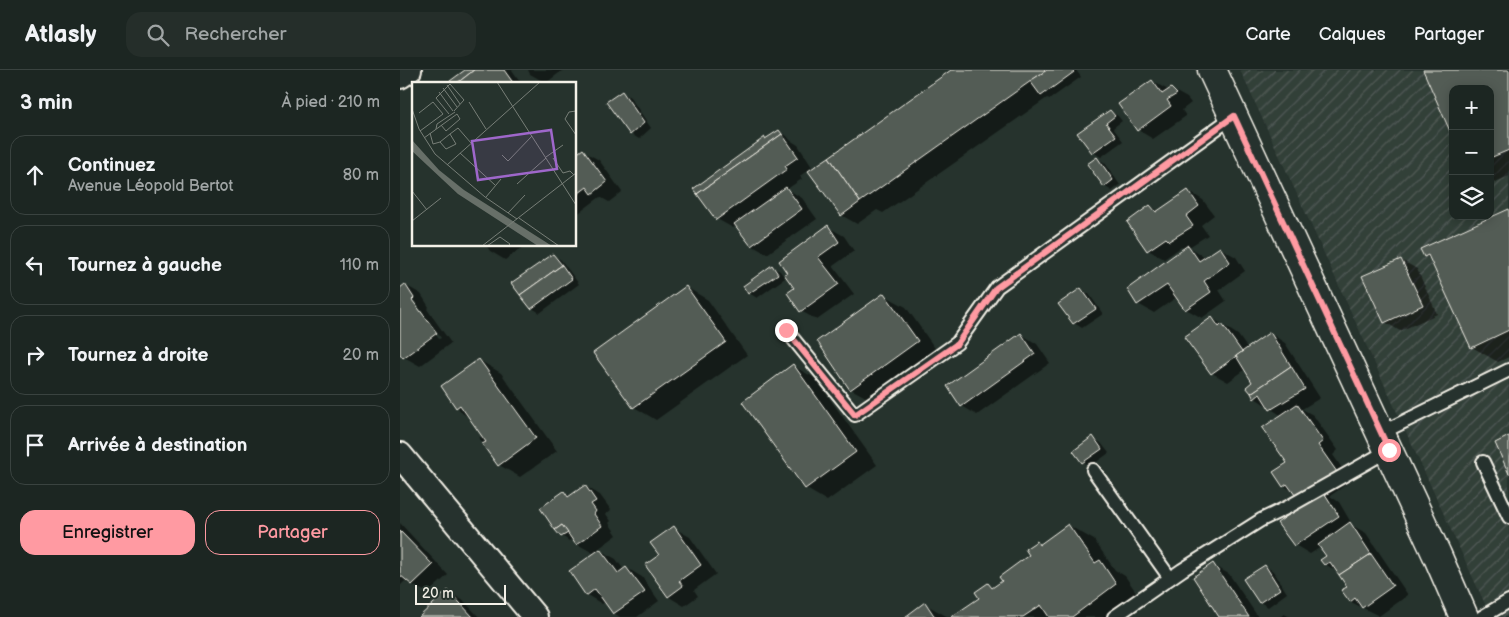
<!DOCTYPE html>
<html lang="fr">
<head>
<meta charset="utf-8">
<style>
	body { margin:0; font-family:"Balsamiq Sans",sans-serif; background:#252e2a; color:#f1f3f6 }
	.controls { position:absolute; right:15px; top:15px; display:grid; overflow:hidden; border-radius:10px; box-shadow:0 2px 12px #0003 }
	.controls button { width:45px; height:45px; display:grid; place-items:center; padding:0; border:0; border-bottom:1px solid #3a4340; background:#1c2622; color:#f1f3f6; font:25px sans-serif }
	.scale { position:absolute; left:15px; bottom:12px; width:91px; box-sizing:border-box; padding-left:5px; border:2px solid #f4f1e8; border-top:0; font-size:14px; line-height:18px; white-space:nowrap; color:#f4f1e8; -webkit-text-stroke:4px #26332d; paint-order:stroke }
	.stop { position:absolute; width:15px; height:15px; margin:-11px; border:4px solid #ff9aa2; border-radius:50%; background:#fff }
	.stop.end { background:#ff9aa2; border-color:#fff; box-shadow:0 1px 5px #0008 }
	.list { margin:0; padding:0; list-style:none }
	h2 { display:flex; justify-content:space-between; align-items:center; height:65px; margin:0; padding:0 20px; font-size:21px }
	h2 small { font-size:16px; font-weight:400; color:#a0a5a5 }
	.list li { display:grid; grid-template-columns:32px 1fr auto; gap:15px; align-items:center; box-sizing:border-box; height:80px; margin:0 10px 10px; padding:0 10px; border:1px solid #3a4340; border-radius:15px }
	.list b { display:block; font-size:19px; white-space:nowrap }
	.list p { margin:0; font-size:16px; white-space:nowrap; color:#a0a5a5 }
	.list em { font-size:16px; font-style:normal; color:#a0a5a5 }
	.actions { display:flex; gap:10px; padding:15px 20px }
	.actions a { flex:1; padding:11px 0; border:1px solid #ff9aa2; border-radius:15px; text-align:center; font-size:18px; color:#ff9aa2 }
	.actions .main { background:#ff9aa2; color:#111 }
	.icon { flex:none; width:28px; height:28px; fill:none; stroke:currentColor; stroke-width:2; stroke-linecap:round; stroke-linejoin:round }
	.map { position:relative; flex:none; width:1109px; height:547px; overflow:hidden }
	header { display:flex; align-items:center; gap:30px; box-sizing:border-box; height:70px; padding:0 25px; background:#1c2622; border-bottom:1px solid #3a4340 }
	header strong { font-size:24px }
	nav { display:flex; gap:28px; margin-inline-start:auto; font-size:18px }
	.search { width:350px; height:45px; background:#252e2a; display:flex; align-items:center; gap:12px; box-sizing:border-box; padding:0 18px; border-radius:15px; color:#a0a5a5; font-size:19px }
	main { display:flex }
	aside { flex:1; background:#1c2622 }
	.map>svg:first-child { display:block }
	.industrial { fill:url(#industrial-furrows); fill-rule:evenodd }
	.shadow { fill:#0007; fill-rule:evenodd }
	.building { fill:#525c55; stroke:#f4f1e8 }
	.lines { fill:none; stroke-linecap:round; stroke-linejoin:round }
	.service-casing { stroke:#f4f1e8; stroke-width:16 }
	.minor-casing { stroke:#f4f1e8; stroke-width:28 }
	.tertiary-casing { stroke:#f4f1e8; stroke-width:31 }
	.service { stroke:#26332d; stroke-width:12 }
	.minor { stroke:#26332d; stroke-width:24 }
	.tertiary { stroke:#26332d; stroke-width:28 }
	.route { stroke:#ff9aa2; stroke-width:6 }
	.inset-road { fill:none; stroke:#787f78; stroke-width:1 }
	.view { fill:#9f67cb; fill-opacity:0.15; stroke:#9f67cb; stroke-width:2.5 }
	.inset-edge { fill:none; stroke:#f4f1e8; stroke-width:2.5 }
</style>
</head>
<body>
<header>
<strong>Atlasly</strong>
<div class="search"><svg class="icon" aria-label="search" viewBox="0 0 24 24"><circle cx="10" cy="10" r="6"/><path d="M15 15l6 6"/></svg>Rechercher</div>
<nav><a>Carte</a><a>Calques</a><a>Partager</a></nav>
</header>
<main>
<aside>
<h2>3 min<small>À pied · 210 m</small></h2>
<ul class="list">
<li><svg class="icon" aria-label="ahead" viewBox="0 0 24 24"><path d="M12 20V5M6 11l6-6 6 6"/></svg><div><b>Continuez</b><p>Avenue Léopold Bertot</p></div><em>80 m</em></li>
<li><svg class="icon" aria-label="left" viewBox="0 0 24 24"><path d="M17 20v-9H6M10 6l-5 5 5 5"/></svg><div><b>Tournez à gauche</b></div><em>110 m</em></li>
<li><svg class="icon" aria-label="right" viewBox="0 0 24 24"><path d="M7 20v-9h11M14 6l5 5-5 5"/></svg><div><b>Tournez à droite</b></div><em>20 m</em></li>
<li><svg class="icon" aria-label="arrive" viewBox="0 0 24 24"><path d="M6 21V4h12l-3 4 3 4H6"/></svg><div><b>Arrivée à destination</b></div></li>
</ul>
<div class="actions"><a class="main">Enregistrer</a><a>Partager</a></div>
</aside>
<div class="map">
<svg width="1109" height="547" viewBox="0 0 1109 547">
	<defs>
		<pattern id="industrial-furrows" width="10" height="10" patternUnits="userSpaceOnUse" patternTransform="scale(1.25)"><rect width="10" height="10" fill="#333f39"/><path d="M-1 1l2-2M0 10L10 0M9 11l2-2" fill="none" stroke="#515b56"/></pattern>
	</defs>
	<rect width="100%" height="100%" fill="#26332d"/>
	<filter id="ink" filterUnits="userSpaceOnUse"><feTurbulence type="fractalNoise" baseFrequency=".02" numOctaves="2"/><feDisplacementMap in="SourceGraphic" scale="10" xChannelSelector="R" yChannelSelector="G"/><feConvolveMatrix kernelMatrix="1 2 1 2 8 2 1 2 1" color-interpolation-filters="sRGB"/></filter>
	<g filter="url(#ink)">
		<path class="industrial" d="M840,0H1109V547H1091ZM1053,19H1090V146H1053Z"/>
		<g class="shadow">
			<polygon points="67,0 112,0 122,14 53,14"/>
			<polygon points="128,0 163,0 146,13 130,4"/>
			<polygon points="553,0 676,0 681,7 650,29 647,28 483,143 477,140 457,154 441,145"/>
			<polygon points="1024,0 1109,0 1109,106 1093,113 1090,111 1090,19"/>
			<polygon points="752,11 768,20 771,19 787,28 791,33 782,40 786,46 753,69 738,60"/>
			<polygon points="222,23 230,27 251,58 239,69 231,64 207,32"/>
			<polygon points="710,41 718,46 722,51 713,58 723,71 701,87 693,82"/>
			<polygon points="379,61 387,66 390,70 398,75 412,97 400,106 402,109 387,119 402,128 417,149 367,184 351,175 337,155 333,158 317,149 366,70"/>
			<polygon points="183,81 199,90 222,122 209,132 200,127 176,145 175,86"/>
			<polygon points="697,88 705,93 720,115 712,121 704,116"/>
			<polygon points="788,121 803,130 814,145 801,155 808,165 789,177 804,186 806,188 820,178 836,187 845,201 819,220 826,231 802,248 786,239 777,227 754,243 738,234 785,179 781,177 764,189 748,180 750,136 759,141"/>
			<polygon points="1109,140 1109,287 1098,292 1072,277 1032,190 1025,186"/>
			<polygon points="428,157 444,166 454,181 433,196 454,224 417,250 401,241 395,218"/>
			<polygon points="86,175 126,175 105,190 90,181"/>
			<polygon points="153,185 161,190 179,214 140,243 132,238"/>
			<polygon points="1001,190 1017,199 1037,244 1000,261 985,252"/>
			<polygon points="372,197 380,201 385,208 357,228 349,223"/>
			<path d="M5,215L21,224L29,237L27,239L51,273L20,296L4,287L0,282V219ZM10,229H13L41,268L39,269Z"/>
			<polygon points="286,217 308,230 347,285 256,350 234,337 195,283"/>
			<polygon points="681,219 689,224 703,244 682,258 674,253"/>
			<polygon points="484,225 506,237 539,284 473,331 451,319"/>
			<polygon points="812,248 838,265 848,279 870,263 885,273 920,328 902,339 913,345 938,380 933,385 951,411 930,426 939,432 953,456 966,463 1008,525 979,546 951,532 949,517 939,503 925,494 928,486 921,477 910,484 895,475 908,434 894,422 884,416 888,393 882,346 855,328 854,312 846,299 828,312 812,303 786,267"/>
			<polygon points="621,264 637,274 650,293 577,345 562,336"/>
			<polygon points="79,290 101,303 157,381 120,407 99,395 79,368 83,365 70,348 62,343 43,317"/>
			<polygon points="393,296 415,308 477,395 427,431 405,418"/>
			<polygon points="693,368 701,373 709,383 691,396 683,392"/>
			<polygon points="185,416 200,425 211,440 206,444 211,451 209,453 217,465 198,479 216,489 224,500 227,498 242,507 259,531 237,547 220,547 214,543 205,532 202,534 187,525 195,484 177,474 173,468 169,471 162,466 164,422 170,426"/>
			<polygon points="0,453 48,505 28,523 5,511 0,516"/>
			<polygon points="668,455 694,470 715,500 725,506 741,529 717,547 553,547 580,528 588,515 594,518 631,486 637,473 641,475"/>
			<polygon points="274,458 290,467 316,504 294,520 298,526 284,536 269,527 260,485"/>
			<polygon points="813,495 829,504 858,547 821,547"/>
			<polygon points="865,496 873,501 887,523 868,537 860,532"/>
			<polygon points="49,522 64,531 79,547 21,547"/>
			<polygon points="525,534 548,547 507,547"/>
			<polygon points="884,544 890,547 880,547"/>
		</g>
		<g class="building">
			<polygon points="65,0 74,0 56,14 52,14 50,11"/>
			<polygon points="74,0 104,0 114,14 56,14"/>
			<polygon points="551,0 644,0 645,1 460,132 429,87"/>
			<polygon points="647,0 672,0 674,2 641,26 630,11"/>
			<polygon points="1023,0 1109,0 1109,80 1090,88 1090,19 1053,19 1053,68"/>
			<polygon points="752,10 762,24 771,18 777,24 767,30 771,36 737,61 718,34"/>
			<polygon points="222,21 244,53 230,65 206,32"/>
			<polygon points="710,40 715,46 706,53 716,66 692,83 677,63"/>
			<polygon points="379,60 382,64 297,124 293,119 365,67 365,69"/>
			<polygon points="382,64 398,87 385,96 387,99 316,150 297,124"/>
			<polygon points="183,79 207,112 192,124 187,117 175,126 175,85"/>
			<polygon points="429,87 460,132 441,146 408,101"/>
			<polygon points="697,87 713,110 704,117 687,94"/>
			<polygon points="386,117 402,139 351,176 334,154"/>
			<polygon points="788,120 799,136 786,146 793,156 769,171 766,168 747,181 727,152 750,135 756,142"/>
			<polygon points="1109,139 1109,260 1071,278 1028,185 1024,187 1020,179"/>
			<polygon points="428,155 439,172 418,187 439,214 400,242 387,223 394,218 384,204 387,203 379,191"/>
			<polygon points="788,175 799,191 820,177 830,192 804,211 811,222 785,240 767,215 737,235 727,219"/>
			<polygon points="153,184 162,195 120,225 111,213"/>
			<polygon points="1001,189 1023,235 984,253 962,206"/>
			<polygon points="162,195 172,209 131,239 120,225"/>
			<polygon points="372,195 378,204 348,224 343,216"/>
			<polygon points="5,214 14,228 12,230 37,263 3,288 0,284 0,218"/>
			<polygon points="286,216 326,272 233,338 193,283"/>
			<polygon points="681,218 696,239 673,254 658,234"/>
			<polygon points="484,223 518,271 450,320 417,271"/>
			<polygon points="812,247 819,257 822,254 842,282 811,304 784,267"/>
			<polygon points="870,262 891,296 851,323 846,317 852,312 836,286"/>
			<polygon points="621,263 635,284 561,337 547,316"/>
			<polygon points="79,289 136,368 98,396 82,374 86,372 81,365 60,335 56,338 41,316"/>
			<polygon points="393,294 456,382 405,419 342,332"/>
			<polygon points="891,296 905,319 870,340 860,324 854,329 851,323"/>
			<polygon points="897,334 923,371 918,375 937,402 898,429 887,414 883,417 873,402 887,393 862,358"/>
			<polygon points="693,366 702,379 682,393 673,381"/>
			<polygon points="1109,366 1109,404 1095,373"/>
			<polygon points="185,415 196,431 191,434 196,441 194,444 202,456 176,475 162,455 155,460 140,438 164,421 168,427"/>
			<polygon points="923,421 939,446 894,476 877,453"/>
			<polygon points="950,452 971,484 939,505 930,492 924,495 920,490 926,486 918,475"/>
			<polygon points="668,454 695,493 700,490 716,514 672,547 649,547 641,535 623,547 551,547 579,528 575,522 588,513 592,518 602,511 599,507 629,485 625,479 637,471 639,475"/>
			<polygon points="162,455 168,463 161,467 155,460"/>
			<polygon points="274,456 301,495 279,511 283,516 268,527 245,495 259,485 250,473"/>
			<polygon points="0,461 33,495 12,515 0,505"/>
			<polygon points="200,479 218,503 226,497 245,522 213,544 195,519 186,526 169,501"/>
			<polygon points="971,484 993,516 962,538 955,528 950,532 941,520 947,517 939,505"/>
			<polygon points="813,493 849,547 819,547 793,507"/>
			<polygon points="865,495 880,519 859,533 843,509"/>
			<polygon points="48,520 73,547 19,547"/>
			<polygon points="525,532 535,547 505,547"/>
		</g>
		<g class="lines">
			<defs>
				<g id="service">
					<polyline points="386,260 455,345 557,273 597,217 834,46"/>
					<polyline points="981,363 1109,300"/>
					<polyline points="1083,392 1109,447"/>
					<polyline points="693,400 770,508"/>
					<polyline points="714,547 782,500 861,450 888,437 989,380"/>
					<polyline points="1082,547 1109,531"/>
				</g>
				<g id="minor">
					<polyline points="0,6 9,0"/>
					<polyline points="0,385 135,547"/>
				</g>
				<polyline id="tertiary" points="812,0 1037,485 1064,547"/>
			</defs>
			<use href="#service" class="service-casing"/>
			<use href="#minor" class="minor-casing"/>
			<use href="#tertiary" class="tertiary-casing"/>
			<use href="#service" class="service"/>
			<use href="#minor" class="minor"/>
			<use href="#tertiary" class="tertiary"/>
		</g>
	</g>
	<g class="lines" filter="url(#ink)">
		<polyline class="route" points="386,260 455,345 557,274 596,218 834,46 989,380"/>
	</g>
	<g transform="translate(12 12)">
		<rect width="164" height="164" fill="#26332d"/>
		<path d="M0,58L27,88L52,108L140,164H126L46,112L0,69Z" fill="#676f68"/>
		<path class="inset-road" d="M85,0L164,123M35,3L48,22M31,6L45,25M27,10L41,29M57,20L74,47M0,27L7,47L23,72L73,115L105,137M164,29L157,30L153,37L164,53M7,31L21,20L31,32L8,49M37,32L24,16L38,2L52,18L42,29M24,47L25,42L43,30M18,51L21,62L28,60M38,52L44,62L34,67L28,60L38,52L46,46L59,61M12,56L45,32L48,37L34,49L29,43M48,71L83,103M90,73L96,79L120,54M134,75L151,63M141,76L151,91L158,89L162,93M35,83L128,0M105,102L134,76M0,109L15,128M74,115L89,97M96,131L113,113M107,136L147,164M0,139L29,116M70,164L164,91M75,164L88,155L98,162L96,164"/>
		<path class="view" d="M139,48L145,87L66,98L60,59Z"/>
		<rect width="164" height="164" class="inset-edge"/>
	</g>
</svg>
<div class="controls">
<button>+</button>
<button>−</button>
<button><svg class="icon" aria-label="layers" viewBox="0 0 24 24"><path d="M12 4l9 5-9 5-9-5zM3 14l9 5 9-5"/></svg></button>
</div>
<div class="scale">20 m</div>
<div class="stop" style="left:989px;top:380px"></div>
<div class="stop end" style="left:386px;top:260px"></div>
</div>
</main>
</body>
</html>
